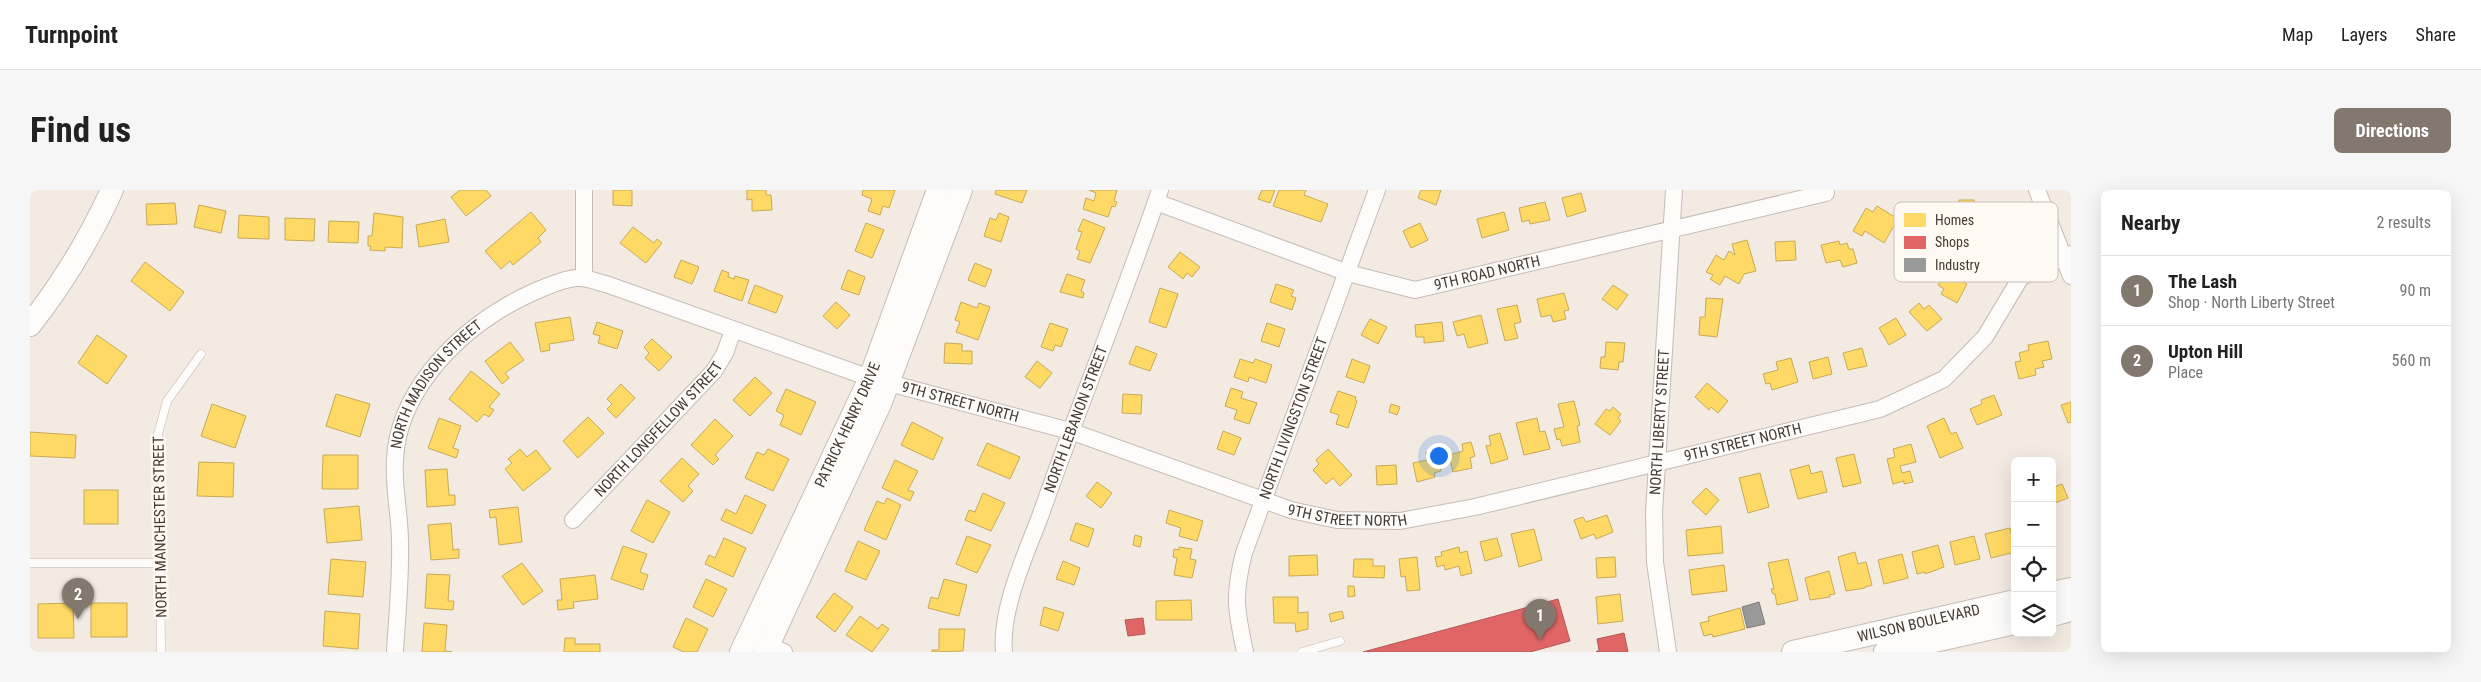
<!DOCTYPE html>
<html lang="en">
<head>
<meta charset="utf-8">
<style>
	body { margin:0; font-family:"Roboto Condensed",sans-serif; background:#f6f6f6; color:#222 }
	.controls { position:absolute; right:15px; bottom:15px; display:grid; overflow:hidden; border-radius:8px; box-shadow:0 5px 20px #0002 }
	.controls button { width:45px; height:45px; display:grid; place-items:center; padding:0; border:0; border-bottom:1px solid #e0e0e0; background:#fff; color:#222; font:25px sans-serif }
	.you { position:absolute; left:1408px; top:265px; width:18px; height:18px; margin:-12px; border:4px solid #fff; border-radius:50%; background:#1a73e8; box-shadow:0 0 0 8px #1a73e833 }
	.badge { display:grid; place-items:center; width:32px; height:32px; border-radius:50%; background:#83786e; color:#fff; font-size:16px; font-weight:700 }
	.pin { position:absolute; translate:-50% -41px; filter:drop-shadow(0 1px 2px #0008) }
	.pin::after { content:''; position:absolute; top:26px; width:18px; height:15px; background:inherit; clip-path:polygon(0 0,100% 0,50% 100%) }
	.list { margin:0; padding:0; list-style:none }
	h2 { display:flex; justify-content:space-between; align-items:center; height:65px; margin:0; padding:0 20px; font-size:21px }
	h2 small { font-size:16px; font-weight:400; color:#767676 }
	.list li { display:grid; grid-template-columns:32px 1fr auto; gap:15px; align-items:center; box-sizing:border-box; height:70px; padding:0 20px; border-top:1px solid #e0e0e0 }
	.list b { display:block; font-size:19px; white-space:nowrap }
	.list p { margin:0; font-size:16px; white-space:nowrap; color:#767676 }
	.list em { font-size:16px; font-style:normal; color:#767676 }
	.icon { flex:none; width:28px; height:28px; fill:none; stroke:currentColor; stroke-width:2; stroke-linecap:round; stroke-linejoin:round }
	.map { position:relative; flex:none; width:2041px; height:462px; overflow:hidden; border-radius:8px }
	header { display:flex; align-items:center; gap:30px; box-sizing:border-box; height:70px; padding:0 25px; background:#fff; border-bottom:1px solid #e0e0e0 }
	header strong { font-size:24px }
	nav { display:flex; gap:28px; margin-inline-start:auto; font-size:18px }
	.intro { display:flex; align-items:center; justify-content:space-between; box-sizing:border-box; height:120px; padding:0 30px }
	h1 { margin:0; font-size:35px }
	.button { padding:12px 22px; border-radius:8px; background:#83786e; color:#fff; font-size:18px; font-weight:700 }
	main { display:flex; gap:30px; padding:0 30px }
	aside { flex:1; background:#fff; border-radius:8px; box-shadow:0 5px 20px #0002 }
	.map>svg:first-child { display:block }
	.homes { fill:#ffd966; stroke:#c8a956 }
	.shops { fill:#e06666; stroke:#b25956 }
	.industry { fill:#999; stroke:#807c7a }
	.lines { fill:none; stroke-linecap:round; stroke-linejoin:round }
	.lane-casing { stroke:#c5bcb4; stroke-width:9 }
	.street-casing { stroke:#c5bcb4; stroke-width:18 }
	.secondary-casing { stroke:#c5bcb4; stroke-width:24 }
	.lane { stroke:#fdfcfb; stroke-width:8 }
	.street { stroke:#fdfcfb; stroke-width:16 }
	.secondary { stroke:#fdfcfb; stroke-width:22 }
	.labels { text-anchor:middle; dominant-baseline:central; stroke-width:5; stroke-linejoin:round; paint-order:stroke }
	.street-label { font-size:15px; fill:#463a30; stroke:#fff9f4 }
	.key { fill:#fff9f4; stroke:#c8c0b9; stroke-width:1 }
	.key-label { font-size:14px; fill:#463a30 }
</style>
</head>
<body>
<header>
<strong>Turnpoint</strong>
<nav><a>Map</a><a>Layers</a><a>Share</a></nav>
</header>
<div class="intro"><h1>Find us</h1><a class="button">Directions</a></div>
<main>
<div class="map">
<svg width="2041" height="462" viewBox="0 0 2041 462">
	<rect width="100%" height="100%" fill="#f3eae2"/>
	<g class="homes">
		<polygon points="430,0 456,0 461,6 436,26 421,7"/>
		<polygon points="583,0 602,0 602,16 583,15"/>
		<polygon points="717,0 736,0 736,5 741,5 742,20 722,21 722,9 717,10"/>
		<polygon points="833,0 865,0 859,18 853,16 850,25 838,21 842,9 832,5"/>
		<polygon points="966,0 997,0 992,13 965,4"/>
		<polygon points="1059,0 1087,0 1084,11 1087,12 1085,17 1082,16 1078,27 1053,19 1056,8 1064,11 1066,3"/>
		<polygon points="1232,0 1245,0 1240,13 1228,9"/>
		<polygon points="1249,0 1276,0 1274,5 1298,14 1291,32 1243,16"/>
		<polygon points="1391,0 1411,0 1406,15 1388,8"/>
		<polygon points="1551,3 1556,21 1537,27 1532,8"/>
		<polygon points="1929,10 1944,10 1943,18 1949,19 1948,38 1930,37"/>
		<polygon points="1515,12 1520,30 1500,34 1499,30 1492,32 1489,18"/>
		<polygon points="145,13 147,34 117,35 116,14"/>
		<polygon points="169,15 196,21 191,43 164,37"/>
		<polygon points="1847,16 1868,29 1854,53 1835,41 1832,46 1823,41 1836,18 1843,22"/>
		<polygon points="501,22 516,40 508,48 511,52 483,75 480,71 471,79 455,61"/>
		<polygon points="1474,22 1479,40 1452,48 1447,29"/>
		<polygon points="344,23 373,27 372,58 355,57 355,61 340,60 341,56 338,56 338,46 342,46"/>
		<polygon points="969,23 979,27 971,52 954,46 960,28 966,30"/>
		<polygon points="209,25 239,27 239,49 208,48"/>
		<polygon points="255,28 285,29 284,51 255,50"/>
		<polygon points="415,29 419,52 389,57 386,35"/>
		<polygon points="1053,29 1075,38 1060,73 1047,69 1050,61 1046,59 1052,42 1048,41"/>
		<polygon points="299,31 329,32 328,53 298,52"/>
		<polygon points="836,33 854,40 842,68 825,61"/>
		<polygon points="1390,33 1398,50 1381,58 1373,41"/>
		<polygon points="603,37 624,53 627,49 632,53 616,73 590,53"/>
		<polygon points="1717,50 1726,81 1714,84 1709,94 1695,86 1690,95 1680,89 1683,85 1676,82 1686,65 1694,70 1699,61 1705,65 1702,54"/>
		<polygon points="1765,51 1766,70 1746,71 1745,52"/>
		<polygon points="1809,51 1810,55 1817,53 1819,59 1823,59 1827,73 1813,77 1810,70 1796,73 1791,55"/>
		<polygon points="1150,62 1170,77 1162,87 1157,83 1153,89 1138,77"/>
		<polygon points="651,70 669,77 662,94 644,87"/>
		<polygon points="115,72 154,102 140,121 101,91"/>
		<polygon points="945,73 962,80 955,97 938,90"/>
		<polygon points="1906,77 1937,94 1927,113 1911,104 1914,99 1908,95 1910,92 1901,87"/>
		<polygon points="692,80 699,83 698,87 704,89 705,86 719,90 712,111 684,101"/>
		<polygon points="818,80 835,87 829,105 811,99"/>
		<polygon points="1037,84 1055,90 1051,101 1054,103 1053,108 1030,102"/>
		<polygon points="1246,94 1264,100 1261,106 1266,108 1262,120 1240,112"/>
		<polygon points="725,95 753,106 746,123 718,113"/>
		<polygon points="1583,95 1598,105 1587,120 1572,109"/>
		<polygon points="1130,98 1148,104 1136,138 1119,132"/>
		<polygon points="1534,103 1539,120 1534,121 1536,129 1523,132 1521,125 1511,127 1507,109"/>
		<polygon points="1676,108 1693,109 1687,147 1669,145 1670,127 1675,127"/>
		<polygon points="806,112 820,125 807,139 793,126"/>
		<polygon points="931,112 947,118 949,113 960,117 948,150 926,142 930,132 925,130"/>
		<polygon points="1889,113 1894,119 1899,115 1912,129 1897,141 1879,122"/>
		<polygon points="1487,115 1491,132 1484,134 1488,148 1475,151 1467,119"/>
		<polygon points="1451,125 1458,153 1438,158 1434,144 1427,146 1423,132"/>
		<polygon points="540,127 544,150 519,154 520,160 511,162 505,133"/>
		<polygon points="1866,128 1876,145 1859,155 1849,138"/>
		<polygon points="1340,129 1357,137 1348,154 1331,145"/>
		<polygon points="567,132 593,141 587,159 568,153 570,146 563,144"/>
		<polygon points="1412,132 1414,151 1394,153 1394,147 1386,147 1385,135"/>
		<polygon points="1020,133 1038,139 1031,157 1025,155 1023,161 1011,157"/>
		<polygon points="1237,133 1255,139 1249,157 1231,151"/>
		<polygon points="67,145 97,166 77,194 48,173"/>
		<polygon points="622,149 642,167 629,181 615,168 619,163 614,157"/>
		<polygon points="2018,151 2022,169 2012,171 2014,177 2005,179 2006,185 1989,189 1985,172 1991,171 1989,163 1999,160 1998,155"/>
		<polygon points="480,152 494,170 475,183 479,188 472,194 455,171"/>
		<polygon points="1576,152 1595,153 1593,172 1589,172 1588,180 1570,178 1571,167 1575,167"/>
		<polygon points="915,153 932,154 932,161 942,161 942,174 914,173"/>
		<polygon points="1106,156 1127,164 1120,181 1099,174"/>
		<polygon points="1832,158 1837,176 1818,180 1813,163"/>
		<polygon points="1798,167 1802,184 1783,189 1779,172"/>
		<polygon points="1761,168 1768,192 1742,200 1740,193 1736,194 1733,184 1748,180 1746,172"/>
		<polygon points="1210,169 1223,173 1225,169 1242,175 1236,193 1219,187 1218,192 1204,187"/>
		<polygon points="1322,169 1340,176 1334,193 1316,187"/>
		<polygon points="1007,171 1022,183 1010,198 995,187"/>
		<polygon points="441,181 470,204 459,217 464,220 459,227 454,224 447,232 419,209"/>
		<polygon points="725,187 742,203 720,226 703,210"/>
		<polygon points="1677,193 1698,211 1688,223 1681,217 1679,220 1665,207"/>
		<polygon points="591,194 605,208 586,228 577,219 582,214 577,209"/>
		<polygon points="1201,198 1213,202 1211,208 1227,213 1219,234 1204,229 1207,220 1195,216"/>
		<polygon points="756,199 786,212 771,245 750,235 754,225 746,221"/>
		<polygon points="1308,201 1326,207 1325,210 1327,211 1318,238 1306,234 1309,225 1300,222"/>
		<polygon points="306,204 340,214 330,247 296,236"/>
		<polygon points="1093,204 1112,205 1111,224 1092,223"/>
		<polygon points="1964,205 1972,225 1947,235 1940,219 1952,214 1951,210"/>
		<polygon points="1544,211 1550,235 1547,236 1550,252 1532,256 1530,249 1527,250 1524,239 1534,237 1528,214"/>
		<polygon points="2041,212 2041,232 2038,233 2031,215"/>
		<polygon points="182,214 216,226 205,258 171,246"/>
		<polygon points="1361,214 1370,217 1367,225 1359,222"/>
		<polygon points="1583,217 1591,224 1588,228 1591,231 1580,245 1565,234 1576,219 1580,221"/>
		<polygon points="558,227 574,243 548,268 533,251"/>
		<polygon points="409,228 431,236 423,258 429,260 426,268 398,258"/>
		<polygon points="1507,228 1510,242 1515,241 1520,259 1494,265 1486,233"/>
		<polygon points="1914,228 1921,244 1926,242 1933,258 1910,268 1897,236"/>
		<polygon points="685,229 703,246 685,265 689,269 683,275 661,255"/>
		<polygon points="882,232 913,248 903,270 871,255"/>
		<polygon points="1193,241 1211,248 1204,265 1187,259"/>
		<polygon points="0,242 46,245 45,268 0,266"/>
		<polygon points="1470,243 1478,269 1461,274 1456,256 1461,255 1459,246"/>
		<polygon points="1441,252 1445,266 1440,268 1442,278 1423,282 1419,265 1433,261 1432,254"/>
		<polygon points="957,253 990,267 980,289 947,275"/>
		<polygon points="1881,254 1886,272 1870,276 1872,283 1880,281 1883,292 1874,294 1874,291 1863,294 1857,269 1865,267 1863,259"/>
		<polygon points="490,259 497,267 506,260 521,279 493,301 475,279 482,273 478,269"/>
		<polygon points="738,259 759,269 743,301 715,288 727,262 734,265"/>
		<polygon points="1298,259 1322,285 1310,296 1303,288 1296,294 1283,280 1289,274 1286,270"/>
		<polygon points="1406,260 1411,281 1404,283 1405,287 1387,292 1383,273 1397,270 1396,262"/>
		<polygon points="1824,264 1831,293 1813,297 1806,268"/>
		<polygon points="293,265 328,265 328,299 292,299"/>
		<polygon points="652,268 669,284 658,296 663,301 653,312 630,291"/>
		<polygon points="865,270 888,281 878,300 884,302 880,311 852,298"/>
		<polygon points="169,272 204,273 203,307 167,306"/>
		<polygon points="1366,275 1367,294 1347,295 1346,276"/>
		<polygon points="1779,275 1781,284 1792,281 1797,302 1768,309 1760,280"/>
		<polygon points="417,279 419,305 425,305 425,315 397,317 395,280"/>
		<polygon points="1730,283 1739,317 1718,323 1709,288"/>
		<polygon points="1067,292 1082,303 1071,318 1056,306"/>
		<polygon points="2032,294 2038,308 2022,314 2022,298"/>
		<polygon points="1676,298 1689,310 1676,325 1662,312"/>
		<rect x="54" y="300" width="34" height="34"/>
		<polygon points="953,303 975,313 961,341 935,330 939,320 945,322"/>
		<polygon points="715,305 736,315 722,344 691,330 696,319 706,324"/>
		<polygon points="857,308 871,315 856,350 834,340 847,311 854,314"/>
		<polygon points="617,310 640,322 623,353 601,341"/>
		<polygon points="329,316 332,350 297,353 294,319"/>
		<polygon points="488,317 492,352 469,355 466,327 460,328 459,320"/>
		<polygon points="1139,320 1173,331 1167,351 1149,346 1151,338 1136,333"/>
		<polygon points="1577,325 1583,342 1566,349 1564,344 1551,349 1544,330 1553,327 1556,332"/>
		<polygon points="421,333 423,360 429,359 429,368 401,370 398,335"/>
		<polygon points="1046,333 1064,339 1058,357 1040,350"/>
		<polygon points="1691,336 1693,363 1658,366 1656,340"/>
		<polygon points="1980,338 1985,362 1961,368 1955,344"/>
		<polygon points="1504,339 1512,370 1489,377 1481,344"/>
		<polygon points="1105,345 1112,347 1110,357 1103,355"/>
		<polygon points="937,346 961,355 947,383 926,374"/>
		<polygon points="1944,346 1950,369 1925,375 1920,352"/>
		<polygon points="694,348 716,358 703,387 675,374 679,365 685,368"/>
		<polygon points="1467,348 1472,366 1455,371 1450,352"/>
		<polygon points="828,351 850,361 836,390 815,381"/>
		<polygon points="1908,355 1914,377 1895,384 1895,382 1887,384 1882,362"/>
		<polygon points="593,356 617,364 610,382 618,385 613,400 581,389"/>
		<polygon points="1149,357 1162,359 1160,369 1166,370 1162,388 1144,385 1147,368 1143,367 1144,359 1149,360"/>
		<polygon points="1429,357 1430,363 1437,361 1442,383 1431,386 1429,376 1415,380 1414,375 1407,377 1405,367 1412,366 1411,362"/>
		<polygon points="1825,362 1828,374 1836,372 1842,395 1835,397 1835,398 1816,401 1808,367"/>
		<polygon points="1872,364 1878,388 1854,394 1848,370"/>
		<polygon points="1287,365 1288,385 1259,386 1259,366"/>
		<polygon points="1387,367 1390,400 1377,401 1375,386 1371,387 1369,369"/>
		<polygon points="1585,367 1586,387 1567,388 1566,368"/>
		<polygon points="301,369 336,372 333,407 298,404"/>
		<polygon points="1324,369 1343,369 1343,376 1355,376 1354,388 1323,387"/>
		<polygon points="1758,369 1768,410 1747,415 1745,404 1743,404 1741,399 1744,399 1738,373"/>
		<polygon points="1033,371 1050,378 1044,395 1026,389"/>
		<polygon points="492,373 513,401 493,415 472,386"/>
		<polygon points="1694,375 1697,401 1662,405 1659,380"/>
		<polygon points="1799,381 1805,404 1799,405 1800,407 1780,410 1775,388"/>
		<polygon points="397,384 420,385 418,411 424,411 423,420 395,418"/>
		<polygon points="565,385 568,409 543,412 544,418 528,420 527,410 532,410 530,389"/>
		<polygon points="676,389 697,399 683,427 663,417"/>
		<polygon points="914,389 937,395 929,426 898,418 901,407 908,409"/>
		<polygon points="1318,396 1324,396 1325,406 1318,407"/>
		<polygon points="804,403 823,417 805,442 786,427"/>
		<polygon points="1590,404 1593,431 1568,434 1566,407"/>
		<polygon points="1243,407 1268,407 1268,423 1278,422 1278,439 1266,442 1265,433 1244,433"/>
		<polygon points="1161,410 1162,430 1126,430 1126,411"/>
		<polygon points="43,413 44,448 8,448 8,414"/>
		<rect x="61" y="413" width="36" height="34"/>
		<polygon points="1014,417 1034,423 1028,441 1010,435"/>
		<polygon points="1710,418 1715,439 1683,447 1682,444 1674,446 1670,433 1679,431 1678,427"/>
		<polygon points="295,421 330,424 328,459 293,456"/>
		<polygon points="1312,421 1314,428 1301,432 1299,424"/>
		<polygon points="830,426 848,439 852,434 859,439 842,462 816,445"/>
		<polygon points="656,428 678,439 667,462 654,462 643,457"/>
		<polygon points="394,433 417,435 415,461 422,462 392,462"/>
		<polygon points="909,439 935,439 933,461 902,462 902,460 909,460"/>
		<polygon points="535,448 545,448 545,454 570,454 570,462 534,462"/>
	</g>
	<g class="shops">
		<polygon points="1528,409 1540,451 1500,462 1333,462"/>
		<polygon points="1113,428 1115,444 1098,446 1095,430"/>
		<polygon points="1594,443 1598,462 1566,462 1569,460 1567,449"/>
	</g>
	<polygon class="industry" points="1729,412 1735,434 1717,438 1712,417"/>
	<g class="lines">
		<defs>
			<g id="lane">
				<polyline points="0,373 130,373"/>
				<polyline points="131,462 130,373 132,330 128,244 137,211 171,164"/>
				<polyline points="1272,462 1310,451"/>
			</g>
			<g id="street">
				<polyline points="554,0 554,88"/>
				<polyline points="2007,0 2041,86"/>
				<path id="s1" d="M1126,12L1318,83L1385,100L1796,3"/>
				<path id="s2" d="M543,330L684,181L695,163L703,140"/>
				<polyline points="738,455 754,462"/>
				<path id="s3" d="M365,462C367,426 371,389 370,352C370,324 363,298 365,269C368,205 421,149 473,118C489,108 529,89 547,88C556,87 567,92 576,94L840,188L1040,241L1261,320L1307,330L1370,331L1445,317L1850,219L1914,189L1955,147L1991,87L2041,64"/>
				<path id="s4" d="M974,462C970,419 996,364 1011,324C1049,215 1093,109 1130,0"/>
				<path id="s5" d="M1215,462C1206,420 1203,405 1214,363L1347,0"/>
				<path id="s6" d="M1638,462L1625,372L1624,322L1644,0"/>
			</g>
			<g id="secondary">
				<path d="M0,135C33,93 60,48 82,0"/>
				<polyline points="2022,403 2041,399"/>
				<polyline points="2022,425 2041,420"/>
				<path id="s7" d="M711,462L840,188L908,0"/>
				<polyline points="735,462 850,214 931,0"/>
				<path id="s8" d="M1763,462L1985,411"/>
				<polyline points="1855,462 1985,433"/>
			</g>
		</defs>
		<use href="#lane" class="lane-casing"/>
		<use href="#street" class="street-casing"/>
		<use href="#secondary" class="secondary-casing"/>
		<use href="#lane" class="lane"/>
		<use href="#street" class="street"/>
		<use href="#secondary" class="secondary"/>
	</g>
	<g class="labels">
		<g class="street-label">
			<text stroke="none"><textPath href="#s1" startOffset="348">9TH ROAD NORTH</textPath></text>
			<text stroke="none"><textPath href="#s3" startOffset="281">NORTH MADISON STREET</textPath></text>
			<text stroke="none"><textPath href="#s3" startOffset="870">9TH STREET NORTH</textPath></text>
			<text stroke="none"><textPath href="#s4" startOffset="245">NORTH LEBANON STREET</textPath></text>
			<text stroke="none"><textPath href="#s5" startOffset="244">NORTH LIVINGSTON STREET</textPath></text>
			<text stroke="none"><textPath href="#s6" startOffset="231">NORTH LIBERTY STREET</textPath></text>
			<text stroke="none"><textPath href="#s7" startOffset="251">PATRICK HENRY DRIVE</textPath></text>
			<text stroke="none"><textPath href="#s2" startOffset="125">NORTH LONGFELLOW STREET</textPath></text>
			<text stroke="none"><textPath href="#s3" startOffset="1680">9TH STREET NORTH</textPath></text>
			<text stroke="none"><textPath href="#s3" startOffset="1275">9TH STREET NORTH</textPath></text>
			<text transform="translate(130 337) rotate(-91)">NORTH MANCHESTER STREET</text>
			<text stroke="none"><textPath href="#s8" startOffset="129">WILSON BOULEVARD</textPath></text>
		</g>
	</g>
	<rect x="1864" y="12" width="164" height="80" rx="8" class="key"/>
	<rect x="1874" y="23" width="22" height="14" fill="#ffd966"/>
	<rect x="1874" y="46" width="22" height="13" fill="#e06666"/>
	<rect x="1874" y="68" width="22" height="14" fill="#999"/>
	<g class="key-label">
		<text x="1905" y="35">Homes</text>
		<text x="1905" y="57">Shops</text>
		<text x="1905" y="80">Industry</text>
	</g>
</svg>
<div class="controls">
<button>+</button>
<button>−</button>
<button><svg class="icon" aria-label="locate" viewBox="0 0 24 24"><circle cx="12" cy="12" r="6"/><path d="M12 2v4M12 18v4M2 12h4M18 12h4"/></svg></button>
<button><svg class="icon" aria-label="layers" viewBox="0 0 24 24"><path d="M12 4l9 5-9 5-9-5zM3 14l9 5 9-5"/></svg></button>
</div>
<div class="you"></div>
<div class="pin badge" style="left:1510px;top:450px">1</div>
<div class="pin badge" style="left:48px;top:429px">2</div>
</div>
<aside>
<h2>Nearby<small>2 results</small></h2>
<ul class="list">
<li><span class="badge">1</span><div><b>The Lash</b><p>Shop · North Liberty Street</p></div><em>90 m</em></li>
<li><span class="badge">2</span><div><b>Upton Hill</b><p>Place</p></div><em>560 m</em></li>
</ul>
</aside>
</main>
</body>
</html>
